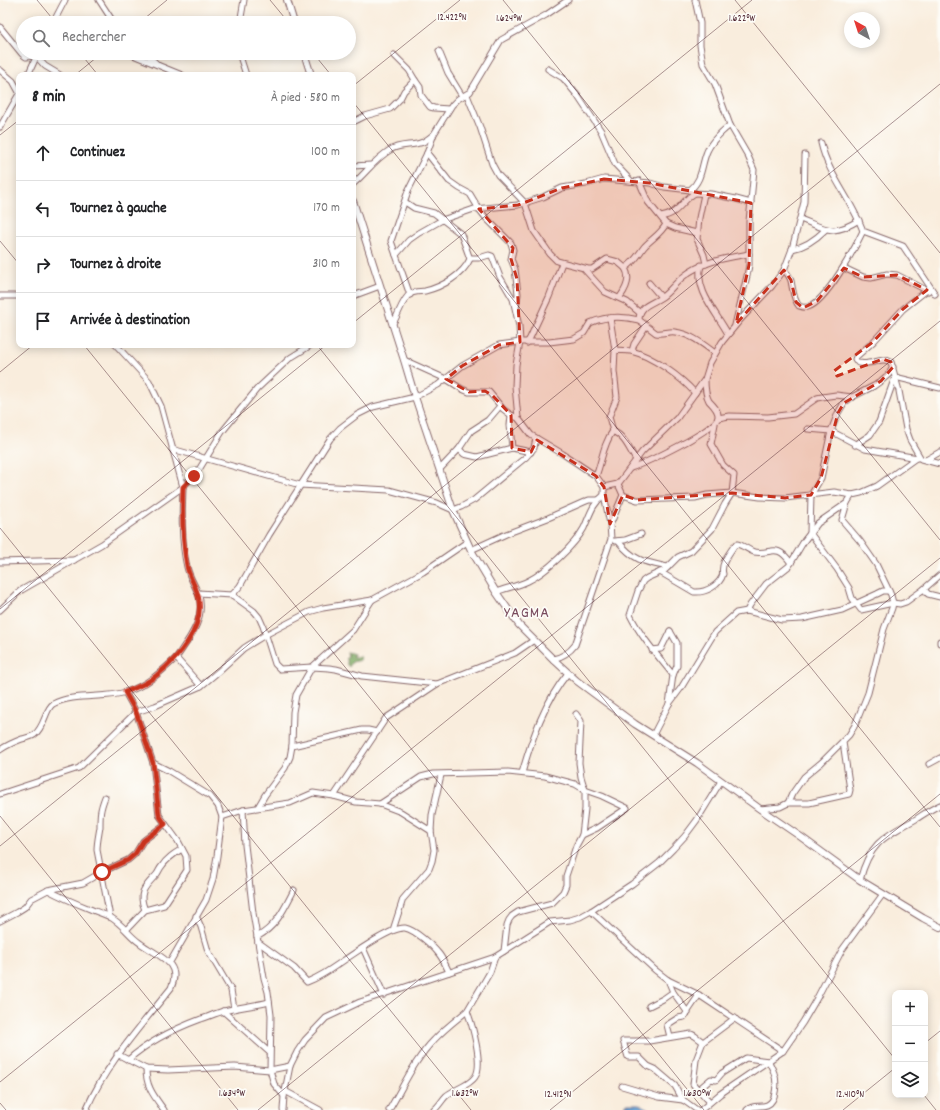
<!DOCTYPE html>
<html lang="fr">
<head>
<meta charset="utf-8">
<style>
	body { margin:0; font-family:Dekko,sans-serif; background:#f2f2f2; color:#202124 }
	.controls { position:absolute; right:12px; bottom:12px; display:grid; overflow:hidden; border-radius:8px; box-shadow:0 2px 10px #0003 }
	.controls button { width:36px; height:36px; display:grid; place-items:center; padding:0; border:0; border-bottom:1px solid #e0e0e0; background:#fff; color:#202124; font:20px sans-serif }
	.compass { position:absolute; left:844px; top:12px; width:36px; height:36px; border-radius:50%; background:#fff; box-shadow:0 2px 10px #0003; rotate:321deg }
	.stop { position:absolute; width:12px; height:12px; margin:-9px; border:3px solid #c8321e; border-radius:50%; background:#fff }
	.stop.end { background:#c8321e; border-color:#fff; box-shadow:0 1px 4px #0008 }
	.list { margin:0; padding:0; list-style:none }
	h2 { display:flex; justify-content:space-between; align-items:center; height:52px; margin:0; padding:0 16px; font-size:17px }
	h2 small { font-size:13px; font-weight:400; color:#757577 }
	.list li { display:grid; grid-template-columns:26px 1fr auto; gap:12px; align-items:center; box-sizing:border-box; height:56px; padding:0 16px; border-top:1px solid #e0e0e0 }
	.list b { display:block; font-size:15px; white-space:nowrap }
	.list em { font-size:13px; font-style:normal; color:#757577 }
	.icon { flex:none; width:22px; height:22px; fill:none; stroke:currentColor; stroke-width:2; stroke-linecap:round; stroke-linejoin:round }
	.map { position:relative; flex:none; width:940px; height:1110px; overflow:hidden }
	.search { position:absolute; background:#fff; box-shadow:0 2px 10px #0003; left:16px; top:16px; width:340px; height:44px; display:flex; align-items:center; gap:10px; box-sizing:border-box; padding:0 14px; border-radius:22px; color:#757577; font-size:15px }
	.panel { position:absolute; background:#fff; box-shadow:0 2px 10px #0003; left:16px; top:72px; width:340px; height:276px; border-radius:8px }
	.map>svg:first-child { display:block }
	.forest { fill:#80ad66; stroke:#656648 }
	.water { fill:#65a0d5; stroke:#586080 }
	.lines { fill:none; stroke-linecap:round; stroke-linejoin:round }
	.minor-casing { stroke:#876769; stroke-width:7 }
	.tertiary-casing { stroke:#876769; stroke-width:8 }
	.minor { stroke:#fff; stroke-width:5 }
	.tertiary { stroke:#fff; stroke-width:6 }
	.route { stroke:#c8321e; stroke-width:5 }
	.marked { fill:#c8321e; fill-opacity:0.2; stroke:#c8321e; stroke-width:3; stroke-dasharray:8 5; stroke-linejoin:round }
	.ticks { fill:none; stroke:#4a1f2b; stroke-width:1; stroke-opacity:0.45 }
	.labels { text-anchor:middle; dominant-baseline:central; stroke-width:3.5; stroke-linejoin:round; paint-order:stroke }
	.quarter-label { font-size:16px; letter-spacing:1px; fill:#794b5e; stroke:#fdfcf7 }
	.ticks-label { font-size:10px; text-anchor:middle; fill:#4a1f2b; stroke:#fdfcf7; stroke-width:3.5; stroke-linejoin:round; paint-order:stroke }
</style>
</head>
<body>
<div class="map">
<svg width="940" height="1110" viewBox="0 0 940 1110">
	<rect width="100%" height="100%" fill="#fdfcf7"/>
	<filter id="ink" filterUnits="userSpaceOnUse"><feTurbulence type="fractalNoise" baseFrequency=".025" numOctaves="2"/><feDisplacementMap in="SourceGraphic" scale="8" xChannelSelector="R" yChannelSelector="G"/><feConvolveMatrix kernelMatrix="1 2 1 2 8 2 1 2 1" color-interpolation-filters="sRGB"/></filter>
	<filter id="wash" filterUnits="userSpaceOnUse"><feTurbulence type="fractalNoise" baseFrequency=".012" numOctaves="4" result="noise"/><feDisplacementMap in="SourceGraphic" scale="16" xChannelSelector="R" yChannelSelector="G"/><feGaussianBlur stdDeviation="0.9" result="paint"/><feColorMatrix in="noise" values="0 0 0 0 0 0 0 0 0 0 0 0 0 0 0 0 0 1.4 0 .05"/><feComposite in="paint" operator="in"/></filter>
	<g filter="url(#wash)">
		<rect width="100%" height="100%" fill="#f9eddd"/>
		<polygon class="forest" points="347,652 354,654 354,655 352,656 352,657 360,657 360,660 352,662 349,667 347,665 347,661 345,659 348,657"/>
		<polygon class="water" points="626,1104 639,1104 651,1110 626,1110"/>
	</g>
	<g filter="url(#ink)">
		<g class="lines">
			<defs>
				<g id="minor">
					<polyline points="99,0 114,23"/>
					<polyline points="695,0 700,23 700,45 703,64 715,84 730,125 748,156 754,170 749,221 749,265 747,276 735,325"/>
					<polyline points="53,23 65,0"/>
					<polyline points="240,23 244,0"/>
					<polyline points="0,27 22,54 26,57 36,56 45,66 60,75"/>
					<polyline points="439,51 448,73 462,96"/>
					<polyline points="128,53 182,75"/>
					<polyline points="145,53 157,64"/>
					<polyline points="239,53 246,75"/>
					<polyline points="394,55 409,70 415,80 420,87 421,95 430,107 434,108 449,109"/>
					<polyline points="548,69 563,78 577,95 601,131 615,164 630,180"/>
					<polyline points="0,70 13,81 19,92"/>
					<polyline points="28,75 38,53"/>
					<polyline points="467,95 480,127 492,164 498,175 525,203 534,231 550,254 557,261 588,269 592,269 607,259 618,262 625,268"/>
					<polyline points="355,121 365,116 390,109 400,99 404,91 415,80"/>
					<polyline points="0,127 19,94"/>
					<polyline points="427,153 449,181 459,188 470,194 479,209 486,218 511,243 513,250 511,259 515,269 518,294 516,309"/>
					<polyline points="353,166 371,165"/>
					<polyline points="639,181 648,202 666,224 675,228 697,233"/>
					<path d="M353,184C366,173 375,159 390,150C399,144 411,146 420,143C425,142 429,138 433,135"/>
					<path d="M690,190C702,180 701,168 706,154C710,142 720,133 730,125"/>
					<polyline points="704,194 699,218 697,239 704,255 706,264"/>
					<path d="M661,217C679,214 681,201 695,193"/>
					<path d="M800,219C827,229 832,237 859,220"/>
					<polyline points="863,231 903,246 935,294"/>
					<path d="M792,249C805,247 815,240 825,230"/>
					<polyline points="396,255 409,240 419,233 442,220 474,209 518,205 543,197 562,188 586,184 604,179 650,183 664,187 690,190 695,193 711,194 736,199 751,203"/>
					<polyline points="470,258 479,258 489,255 492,256 500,277 513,299 519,326 520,342 516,365 515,386 518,418"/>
					<path d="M701,265C694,290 717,313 728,334"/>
					<polyline points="844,268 863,277 871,278 887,274 897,275 928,291"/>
					<polyline points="584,269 605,292 627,302 640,313"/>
					<path d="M784,270C787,273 790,277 791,281C793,290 793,299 799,306C802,307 805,308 808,307C826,302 855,248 863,231C852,200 828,175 821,143"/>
					<polyline points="649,283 661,297"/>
					<path d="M927,290L903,309L873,342L856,357L855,359L858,363C861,363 865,364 868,363C877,363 882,357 891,362L899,391L906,429L910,440L921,459L940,464"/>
					<polyline points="410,295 391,241 408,191 427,153 434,134 452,105 458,99 470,92 501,40 546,15 568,0"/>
					<polyline points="0,296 19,296"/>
					<polyline points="353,296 380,286"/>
					<path d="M620,297C626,289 631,278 625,268C634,263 638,255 644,247C651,239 661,234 666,224"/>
					<path d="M610,318L615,350L614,371L617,397L609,417L613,431C625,437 629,449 636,460"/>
					<path d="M393,323C398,316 403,298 410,294C415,291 420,292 425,291C442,287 463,275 470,259L461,234L434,213L414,208L405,202"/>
					<polyline points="527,343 530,338 549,297 562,263"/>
					<path d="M615,350C620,351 626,350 631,351C652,356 681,377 695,393"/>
					<polyline points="632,351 634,344 646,326"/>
					<path d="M715,353C703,344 691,334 675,332C669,331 663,334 656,333L639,320C639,305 652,304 662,297C670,291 676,282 684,276C703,261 726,258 749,254"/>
					<path d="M404,360L446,379L462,389L469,392H489L503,409L511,415L518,418L531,435L563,454L596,476L604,487V495C592,504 590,515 584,528C575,545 545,573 528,581C518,586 506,588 496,592"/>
					<polyline points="893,367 889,374 881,381 874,386 852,397 844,403 838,413 831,431 821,478 811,495 810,533 837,569 849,588 852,598 861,610 893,603 900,604 906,602 924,589 928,594 940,597"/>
					<polyline points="511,415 510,425 512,448 531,452"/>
					<polyline points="718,418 729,416 768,417 794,414 817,398 822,397 836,395 852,397"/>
					<polyline points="808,429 831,431 865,449 918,458"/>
					<polyline points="855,445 870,435 879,422 895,377 940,388"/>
					<polyline points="172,449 300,485 389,490 437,503 453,510 461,507 474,500 526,457 534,448 536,438"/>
					<polyline points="459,449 464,454 477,457 512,448"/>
					<polyline points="926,460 940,452"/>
					<path d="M631,468C645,463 717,430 718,417C719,411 713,405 709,401C705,394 705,387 705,380"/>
					<polyline points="440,469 459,449 471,431 488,420 500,406"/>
					<path d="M596,476C602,461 603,444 613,431"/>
					<polyline points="618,484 642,452 677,418 705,379 710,363 722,342 741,319 772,286 784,270 792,249 804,202 805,155"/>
					<polyline points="604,487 618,484 623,495 611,523"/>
					<polyline points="623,495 637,500 695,498 707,495 732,493 760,497 785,498 834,492 852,495 861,493 877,486 916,458"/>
					<polyline points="615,541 625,540 641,534"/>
					<path d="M618,541C634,561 644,562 668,567"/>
					<polyline points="471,550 506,534 548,518 584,502 589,500 598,500"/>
					<polyline points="0,562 74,560"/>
					<path d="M660,572L694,592C706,593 720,585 723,574C720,564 729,554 734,546L737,544C743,545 748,550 754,552C772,555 776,542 791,563"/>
					<polyline points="924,589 940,575"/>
					<polyline points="198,593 232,595 254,611 259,617 263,626 275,664 280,669 312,667 329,668 336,669 362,676 437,684"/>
					<path d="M232,595L240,586L269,535L330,439L340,428L357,415L373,407L415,397L438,385L462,366L499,345L520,342H549L574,339L584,333L590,323C606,316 623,316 639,320"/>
					<polyline points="0,610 20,591 102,544 183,487 161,406 149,381 116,345"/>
					<polyline points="747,611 750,605 766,584 789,566 804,541 818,523 847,503 852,495"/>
					<polyline points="940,641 940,643"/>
					<polyline points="652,650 661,649 670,631"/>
					<path d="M553,659C562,657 569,653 575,645L611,539L610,524L604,495"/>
					<path d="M673,675C658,656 641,637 630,615L638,591L643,581L647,578L665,570L678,557L691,551L712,529L725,504L732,493L734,475L723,465L711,444L715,424"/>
					<path d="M201,686L176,658C189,639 207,617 198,593C194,584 189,576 187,567C181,541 182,513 183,487L200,468L222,432L257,389L290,358L311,345"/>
					<polyline points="125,692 136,712 153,763 159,815 178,841 186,856 187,870 164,905 145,910 127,929"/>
					<polyline points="669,704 681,688 715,632 736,613 747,611 782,620 802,619 842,610 877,594 883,591 889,591"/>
					<polyline points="653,735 669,704 673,675 677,666 677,643 670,631"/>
					<polyline points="292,746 362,730 368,730 377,732"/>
					<path d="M0,750C7,745 14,742 22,739C26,738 31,737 34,735C45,727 45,709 53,704C74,693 104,699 126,692C146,686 161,672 176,658"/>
					<polyline points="153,763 169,771 210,796 218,806 222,817"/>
					<polyline points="929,764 940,758"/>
					<path d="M522,773C532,738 545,701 568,673"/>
					<polyline points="0,794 79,768 136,712 155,706 201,686 219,671 244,648 265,635 309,612 323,608 372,600 423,572 467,542"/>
					<polyline points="334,796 386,718 437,684 515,653 534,640"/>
					<path d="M105,797C100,810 100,814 100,827C99,834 97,842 97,850L110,917"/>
					<polyline points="788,803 809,803 849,794 850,790 843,742"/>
					<polyline points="380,804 421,777 433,774 508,772 545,776 575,784 585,790 602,796 627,808 597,828 582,835"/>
					<polyline points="258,807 265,795 285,768 290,757 292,746 293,712 296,695 312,667 353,630 372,600"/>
					<polyline points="760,809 780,807 788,803 792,794 804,777 822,762 849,735 855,725 868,693 884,629 892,608 893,603 891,595 876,564 860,541 842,520 847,503"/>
					<polyline points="243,810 245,845 253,913 264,978 268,992 271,1015 270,1070 274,1084 284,1096"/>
					<path d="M860,880C870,842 884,837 916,819C924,814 931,809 940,805"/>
					<polyline points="48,890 83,883 102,872 128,860 135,854 143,841 165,824"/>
					<path d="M145,910C137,892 146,886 157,874C159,871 160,868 162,866C167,858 174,854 182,849"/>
					<polyline points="591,911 655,970 668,980 699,995 783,1051"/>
					<polyline points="196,916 201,927 208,951 231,990 234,1009"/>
					<path d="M0,921L17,912L25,907L31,899L48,890C61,897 75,903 90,909C97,912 104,914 110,917C123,924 129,936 140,943C157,956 183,962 171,988C140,1027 106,1064 86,1110"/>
					<polyline points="393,930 403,899 429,869 432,861 434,850 431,831 432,815 441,775"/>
					<path d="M257,937C277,926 284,909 294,890"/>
					<path d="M258,942L294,968L307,982C312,980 318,977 323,974C339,965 389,926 405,928C415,930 432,945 439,954C443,959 446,966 449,972"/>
					<polyline points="363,948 384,995"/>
					<polyline points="504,951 507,925 509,920 512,916 518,912 552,903 563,892 566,885 566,876 576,846 582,835 585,809 585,790 581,777 579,763 581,721 576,714"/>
					<polyline points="170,962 206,900 213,879 217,856 222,817 243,810 290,803 313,793 334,796 356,802 380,804 401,812 431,831"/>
					<polyline points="668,980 673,992 688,1013"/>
					<polyline points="649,1006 663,999 673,992"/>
					<polyline points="223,1011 269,1052"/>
					<polyline points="670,1037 667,1025 678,1018 684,1017 699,995"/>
					<polyline points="117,1054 146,1069 168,1070 235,1067 270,1070 290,1066"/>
					<path d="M128,1060C149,1041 174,1029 201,1019C208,1017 216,1013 224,1011C239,1007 254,1006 269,1002"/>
					<path d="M146,1069C146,1087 154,1096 164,1110"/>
					<polyline points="622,1086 659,1097 683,1100 697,1110"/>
					<path d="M698,1090L711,1079L716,1080L722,1073L746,1058L769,1061C770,1065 773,1069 774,1073C777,1081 777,1101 767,1105C760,1108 753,1104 747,1110"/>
					<polyline points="285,1091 320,1110"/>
					<polyline points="683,1100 675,1086 655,1069 648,1066 639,1057 628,1057 623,1041 649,1041 691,1034 695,1036 703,1042"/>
					<polyline points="710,1102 693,1084 696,1060 703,1042 735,1018"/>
					<polyline points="283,1110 284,1096 290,1066 297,1052 305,1040 326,1018 360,1002 495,957 550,922 570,920 580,917 591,911 632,884 659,863 673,849 685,836 697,820 721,781"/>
					<path d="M389,1110C403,1087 415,1059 434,1040C444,1029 456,1020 467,1011"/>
					<path d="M434,1110C439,1106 442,1100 446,1096C454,1089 469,1086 475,1077C484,1065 472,1024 467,1011L490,972L495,957"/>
					<polyline points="701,1110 720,1094 783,1051 803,1022 817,998 842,950 883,894"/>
				</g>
				<g id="tertiary">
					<polyline points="287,0 294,23"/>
					<polyline points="304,53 311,75"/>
					<polyline points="353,201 404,360 415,397 453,510 471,550 496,592 519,625 553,659 577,681 635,724 697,763 760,809 801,837 860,880 923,918 940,927"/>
				</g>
			</defs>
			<use href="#minor" class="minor-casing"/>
			<use href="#tertiary" class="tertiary-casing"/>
			<use href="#minor" class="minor"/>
			<use href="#tertiary" class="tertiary"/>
		</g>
	</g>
	<g class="lines" filter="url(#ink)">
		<path class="route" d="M102,872L128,860L135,854L143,841L165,824L159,815L153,763L136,712L125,692C136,688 148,683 157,675C178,658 203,629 199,601C198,588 189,578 187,566C182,540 182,513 183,487L194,476"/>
	</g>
	<path class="marked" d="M604,179L650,183L751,203L749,265L736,324L784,270L791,280L796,302L803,308L817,301L844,268L863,277L897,275L927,290L903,309L873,342L834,371L837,376L883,359L891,362L893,367L881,381L844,403L838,413L821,478L811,495L785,498L732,493L637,500L623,495L610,524L604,487L596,476L537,440L531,452L512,448L511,415L492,395L485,391L469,392L446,379L462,366L499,345L520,342L517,279L511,259L513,248L479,209L518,205L562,188Z"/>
	<path class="ticks" d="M37,0L56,23M270,0L289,23M503,0L940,540M735,0L940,253M139,23L167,0M80,53L98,75M313,53L331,75M75,75L102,53M353,86L460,0M353,102L940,827M0,135L19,120M0,241L19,264M353,323L752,0M84,345L704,1110M317,345L895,1059M0,372L33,345M0,528L471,1110M0,609L326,345M0,816L238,1110M0,846L940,84M925,1043L940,1031M0,1082L940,321M924,1095L936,1110M0,1103L6,1110M258,1110L940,558M550,1110L940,794M843,1110L895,1068"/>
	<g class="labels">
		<g class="quarter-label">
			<text x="527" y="613">YAGMA</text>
		</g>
	</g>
	<g class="ticks-label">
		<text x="452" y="20">12.422°N</text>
		<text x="509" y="21">1.624°W</text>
		<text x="742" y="21">1.622°W</text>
		<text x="232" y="1096">1.634°W</text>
		<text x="465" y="1096">1.632°W</text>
		<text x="697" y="1096">1.630°W</text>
		<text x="558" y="1097">12.412°N</text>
		<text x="850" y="1097">12.410°N</text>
	</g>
</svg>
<div class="controls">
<button>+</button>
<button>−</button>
<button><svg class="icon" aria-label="layers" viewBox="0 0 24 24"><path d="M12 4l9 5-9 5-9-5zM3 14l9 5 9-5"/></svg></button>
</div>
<svg class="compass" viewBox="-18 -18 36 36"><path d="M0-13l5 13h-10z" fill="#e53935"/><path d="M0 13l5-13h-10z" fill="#757577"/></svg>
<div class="stop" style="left:102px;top:872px"></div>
<div class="stop end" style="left:194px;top:476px"></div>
<div class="search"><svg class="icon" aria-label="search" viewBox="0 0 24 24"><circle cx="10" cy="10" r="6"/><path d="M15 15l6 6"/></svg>Rechercher</div>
<section class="panel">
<h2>8 min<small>À pied · 580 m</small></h2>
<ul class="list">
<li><svg class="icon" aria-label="ahead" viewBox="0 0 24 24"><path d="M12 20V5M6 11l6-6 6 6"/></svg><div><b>Continuez</b></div><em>100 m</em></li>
<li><svg class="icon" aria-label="left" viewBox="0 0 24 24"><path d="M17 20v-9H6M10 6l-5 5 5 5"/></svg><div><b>Tournez à gauche</b></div><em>170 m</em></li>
<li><svg class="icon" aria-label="right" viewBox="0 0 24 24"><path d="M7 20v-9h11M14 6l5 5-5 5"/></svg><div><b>Tournez à droite</b></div><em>310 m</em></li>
<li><svg class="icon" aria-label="arrive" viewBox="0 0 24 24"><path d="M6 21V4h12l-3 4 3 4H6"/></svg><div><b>Arrivée à destination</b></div></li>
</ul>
</section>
</div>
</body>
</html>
